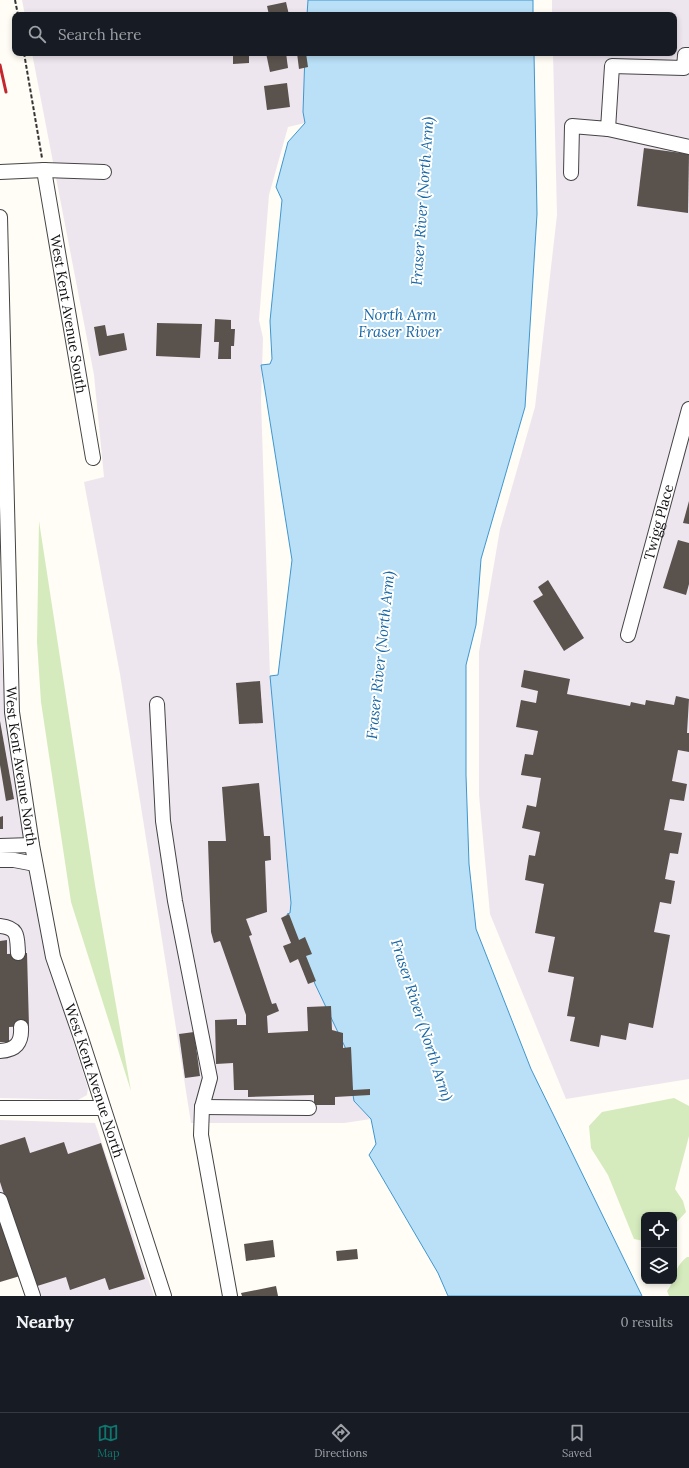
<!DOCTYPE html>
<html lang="en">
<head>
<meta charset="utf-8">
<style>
	body { margin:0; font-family:Lora,serif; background:#242831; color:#f1f3f6 }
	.controls { position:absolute; right:12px; bottom:12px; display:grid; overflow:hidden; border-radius:8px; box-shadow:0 2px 6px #0003 }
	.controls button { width:36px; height:36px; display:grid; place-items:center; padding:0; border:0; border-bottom:1px solid #363941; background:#171b24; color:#f1f3f6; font:20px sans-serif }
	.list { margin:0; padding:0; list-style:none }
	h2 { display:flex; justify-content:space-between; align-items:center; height:52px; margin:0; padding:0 16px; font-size:17px }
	h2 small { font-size:13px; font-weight:400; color:#9ea1a6 }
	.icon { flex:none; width:22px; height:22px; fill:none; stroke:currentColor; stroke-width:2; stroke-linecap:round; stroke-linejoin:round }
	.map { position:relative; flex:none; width:689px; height:1296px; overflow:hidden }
	.search { position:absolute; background:#171b24; box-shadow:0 2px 6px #0003; left:12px; right:12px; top:12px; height:44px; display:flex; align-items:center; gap:10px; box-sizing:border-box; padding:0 14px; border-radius:8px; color:#9ea1a6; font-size:15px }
	.sheet { height:116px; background:#171b24 }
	nav { display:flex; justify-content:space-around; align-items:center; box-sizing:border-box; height:56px; border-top:1px solid #363941; background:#171b24; font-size:11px; color:#9ea1a6 }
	nav a { display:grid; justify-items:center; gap:2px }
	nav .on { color:#0f766e }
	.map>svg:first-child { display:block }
	.industrial { fill:#eee6ef }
	.green { fill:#d5ebbd }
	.water { fill:#b9e0f7; stroke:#3f96cf }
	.building { fill:#5a524d }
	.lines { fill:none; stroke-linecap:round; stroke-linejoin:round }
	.minor-casing { stroke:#444; stroke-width:16 }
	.path { stroke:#333; stroke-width:2; stroke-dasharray:4 2; stroke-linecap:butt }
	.minor { stroke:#fff; stroke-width:14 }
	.rail { stroke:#c4262e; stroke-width:3 }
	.labels { text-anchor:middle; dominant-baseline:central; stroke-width:4; stroke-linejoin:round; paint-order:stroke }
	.street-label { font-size:14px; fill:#111; stroke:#fff }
	.water-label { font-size:15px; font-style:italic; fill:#1768a6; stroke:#fff }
</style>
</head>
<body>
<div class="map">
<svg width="689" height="1296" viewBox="0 0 689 1296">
	<rect width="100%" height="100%" fill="#fffdf5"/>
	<g class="industrial">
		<polygon points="22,0 308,0 307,15 25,15"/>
		<polygon points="552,0 689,0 689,1079 566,1099 490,914 479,795 479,652 500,529 535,407 557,215 553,53 674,53 674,15 552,15"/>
		<polygon points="32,53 305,53 303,112 305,123 288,127 269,195 259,320 263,338 261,400 270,676 291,903 290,913 287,914 345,1047 354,1101 371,1119 344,1123 191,1123 120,674 84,482 104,477 94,375"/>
		<polygon points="0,621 5,714 40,927 47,959 88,1088 87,1095 78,1100 0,1098"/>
		<polygon points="0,1120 95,1123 154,1296 33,1296 0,1200"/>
	</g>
	<g class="green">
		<polygon points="39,521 95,885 131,1091 71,902 41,702 37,642"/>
		<polygon points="674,1098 689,1106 689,1136 675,1189 683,1201 686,1212 674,1225 674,1215 644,1215 644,1241 634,1239 608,1175 591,1148 589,1126 602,1112"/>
		<path d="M687,1257H689V1296H669L667,1291C678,1277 672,1269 687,1257Z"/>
	</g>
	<g class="water">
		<polygon points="308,0 533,0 533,15 307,15"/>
		<polygon points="305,53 534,53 537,214 525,407 481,559 476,625 466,665 466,775 469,864 476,929 531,1069 642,1296 448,1296 438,1273 369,1155 376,1144 371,1119 354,1101 345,1047 315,984 287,914 290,913 291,903 270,676 278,675 292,560 261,365 270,364 272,359 270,321 282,200 276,187 288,142 305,123 303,112"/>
	</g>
	<g class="building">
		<polygon points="286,2 289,15 269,15 267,6"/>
		<polygon points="233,53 249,53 249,63 233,64"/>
		<polygon points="266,53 286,53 288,68 270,72"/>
		<polygon points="297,53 306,53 308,67 299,69"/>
		<polygon points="287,83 290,107 267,110 264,86"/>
		<polygon points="644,148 689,154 688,213 637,206"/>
		<polygon points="215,319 231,320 231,329 235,329 234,346 231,346 231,359 218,359 219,342 214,342"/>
		<polygon points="157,323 202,324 200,358 156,356"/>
		<polygon points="105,325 107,336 124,333 127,350 99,356 94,327"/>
		<polygon points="689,501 689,524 683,523"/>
		<polygon points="678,540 689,543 689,584 686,595 663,588"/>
		<polygon points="548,580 584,638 564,651 533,601 543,595 538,587"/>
		<polygon points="524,670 570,679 567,694 630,706 631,702 645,705 646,700 674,705 676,696 689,699 687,733 689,733 689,752 678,750 672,781 687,784 684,801 670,799 664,830 682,833 678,854 670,853 665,879 675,881 671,904 660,902 654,932 670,935 653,1028 629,1023 626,1040 601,1035 599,1047 570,1041 575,1017 567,1016 574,977 548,972 555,937 535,933 544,884 525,880 529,855 535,856 540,832 522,828 527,805 536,807 541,778 521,775 525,754 533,755 538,731 516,727 521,700 536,703 538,691 521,687"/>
		<polygon points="260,681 263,723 239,724 236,683"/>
		<polygon points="0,721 14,799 6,801 0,765"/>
		<polygon points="259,783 264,836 270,836 271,860 265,861 267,912 246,919 252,935 249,936 272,1004 276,1003 279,1011 267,1016 268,1033 308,1031 307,1007 331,1006 332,1030 343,1033 343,1048 351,1047 353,1090 370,1089 370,1095 335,1097 335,1105 314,1105 314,1095 248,1097 248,1090 234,1090 233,1063 216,1064 215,1020 237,1019 237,1025 246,1025 246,1015 220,941 214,943 211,932 208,841 226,841 222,787"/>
		<polygon points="3,816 3,829 0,829 0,817"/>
		<polygon points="289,914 299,940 305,937 312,954 306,956 316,981 308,984 298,959 290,963 283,946 291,943 281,918"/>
		<polygon points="7,940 7,954 27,953 29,1026 9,1027 9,1042 0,1042 0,941"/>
		<polygon points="194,1032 200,1076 185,1078 179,1034"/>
		<polygon points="25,1137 30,1153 64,1142 68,1154 101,1143 145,1279 109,1290 105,1278 70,1290 66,1277 34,1287 0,1182 0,1145"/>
		<polygon points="0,1215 20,1276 0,1282"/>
		<polygon points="273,1240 275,1257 246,1261 244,1244"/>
		<polygon points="357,1249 358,1259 337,1261 336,1251"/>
		<polygon points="276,1286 278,1296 242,1296 241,1293"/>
	</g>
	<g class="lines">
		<defs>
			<g id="minor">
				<polyline points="608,129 689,147"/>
				<path id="s1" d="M44,170L93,458"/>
				<polyline points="0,172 44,170 104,172"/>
				<polyline points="571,173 572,126 608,129 612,66 684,68 685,55 689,55"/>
				<path id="s2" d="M0,217L12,712L32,845L53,957L81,1038L164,1296"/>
				<path id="s3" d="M628,635L689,409"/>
				<polyline points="157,704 163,821 175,901 210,1078 202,1107 201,1135 230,1296"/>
				<polyline points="0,846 32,845"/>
				<polyline points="0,860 14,860 35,864"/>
				<path d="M0,926C19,928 17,937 18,953"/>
				<path d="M0,1051C16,1050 22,1043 21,1027"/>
				<polyline points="202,1107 309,1108"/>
				<polyline points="0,1108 103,1108"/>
				<polyline points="0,1200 33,1296"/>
			</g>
		</defs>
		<use href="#minor" class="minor-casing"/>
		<g class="path">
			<polyline points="15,0 18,15"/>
			<polyline points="24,53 42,158"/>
		</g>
		<use href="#minor" class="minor"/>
		<polyline class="rail" points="0,65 6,92"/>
	</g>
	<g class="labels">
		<g class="street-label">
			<text stroke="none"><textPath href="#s1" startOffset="146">West Kent Avenue South</textPath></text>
			<text stroke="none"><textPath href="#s3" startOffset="117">Twigg Place</textPath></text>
			<text stroke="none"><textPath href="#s2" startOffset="550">West Kent Avenue North</textPath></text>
			<text stroke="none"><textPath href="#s2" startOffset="874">West Kent Avenue North</textPath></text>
		</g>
		<g class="water-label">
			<text transform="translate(422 201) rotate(-86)">Fraser River (North Arm)</text>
			<text x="400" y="314">North Arm<tspan x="400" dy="17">Fraser River</tspan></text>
			<text transform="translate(380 655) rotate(-84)">Fraser River (North Arm)</text>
			<text transform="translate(422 1020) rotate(72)">Fraser River (North Arm)</text>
		</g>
	</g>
</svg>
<div class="controls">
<button><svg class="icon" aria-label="locate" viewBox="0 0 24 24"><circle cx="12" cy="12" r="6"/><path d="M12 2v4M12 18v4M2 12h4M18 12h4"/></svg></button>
<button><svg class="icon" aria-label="layers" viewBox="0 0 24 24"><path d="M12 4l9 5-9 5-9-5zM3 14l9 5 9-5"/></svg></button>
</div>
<div class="search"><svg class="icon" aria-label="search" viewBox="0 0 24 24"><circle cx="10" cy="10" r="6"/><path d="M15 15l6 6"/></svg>Search here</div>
</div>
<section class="sheet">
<h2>Nearby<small>0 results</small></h2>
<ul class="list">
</ul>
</section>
<nav>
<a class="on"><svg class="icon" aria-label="map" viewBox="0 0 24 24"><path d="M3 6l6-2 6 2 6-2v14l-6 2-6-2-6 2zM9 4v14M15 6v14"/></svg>Map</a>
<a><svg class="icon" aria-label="directions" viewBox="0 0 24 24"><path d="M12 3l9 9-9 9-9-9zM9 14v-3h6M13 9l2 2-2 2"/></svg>Directions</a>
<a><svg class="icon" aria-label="saved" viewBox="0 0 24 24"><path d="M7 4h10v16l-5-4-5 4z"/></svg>Saved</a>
</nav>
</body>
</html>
